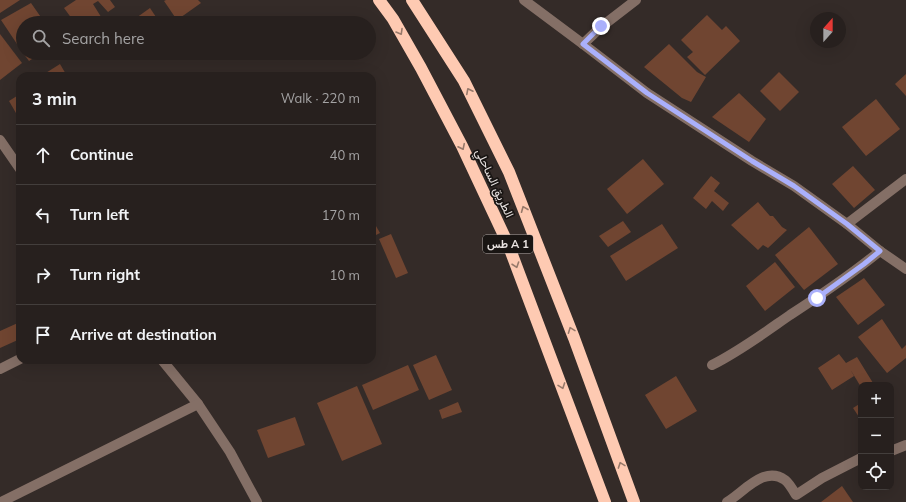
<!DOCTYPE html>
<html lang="en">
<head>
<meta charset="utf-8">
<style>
	body { margin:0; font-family:Mulish,Vazirmatn,sans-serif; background:#332d2b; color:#f1f3f6 }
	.controls { position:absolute; right:12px; bottom:12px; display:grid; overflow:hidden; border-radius:8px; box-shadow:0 4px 16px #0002 }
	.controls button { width:36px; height:36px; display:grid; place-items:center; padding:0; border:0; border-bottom:1px solid #433e3c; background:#27201e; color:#f1f3f6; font:20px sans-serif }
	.compass { position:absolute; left:810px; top:12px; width:36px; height:36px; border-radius:50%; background:#27201e; box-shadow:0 4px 16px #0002; rotate:21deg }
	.stop { position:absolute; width:12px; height:12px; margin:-9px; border:3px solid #aab0fb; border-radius:50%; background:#fff }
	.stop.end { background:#aab0fb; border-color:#fff; box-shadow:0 1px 4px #0008 }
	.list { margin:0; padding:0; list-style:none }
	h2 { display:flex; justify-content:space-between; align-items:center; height:52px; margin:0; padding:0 16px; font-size:17px }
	h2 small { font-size:13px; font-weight:400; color:#a4a3a4 }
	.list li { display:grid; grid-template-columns:26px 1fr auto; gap:12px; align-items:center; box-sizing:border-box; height:60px; padding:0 16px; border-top:1px solid #433e3c }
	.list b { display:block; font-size:15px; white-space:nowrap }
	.list em { font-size:13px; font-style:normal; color:#a4a3a4 }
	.icon { flex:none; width:22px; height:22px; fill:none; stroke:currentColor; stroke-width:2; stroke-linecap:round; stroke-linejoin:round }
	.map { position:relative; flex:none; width:906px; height:502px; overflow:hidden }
	.search { position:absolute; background:#27201e; box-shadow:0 4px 16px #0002; left:16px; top:16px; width:360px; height:44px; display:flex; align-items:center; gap:10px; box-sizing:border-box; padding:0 14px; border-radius:22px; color:#a4a3a4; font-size:15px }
	.panel { position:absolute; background:#27201e; box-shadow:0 4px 16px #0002; left:16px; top:72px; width:360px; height:292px; border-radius:12px }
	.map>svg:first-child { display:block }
	.building { fill:#704531 }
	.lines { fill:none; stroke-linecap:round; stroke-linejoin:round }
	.minor { stroke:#846f66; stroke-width:10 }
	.highway { stroke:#fecab2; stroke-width:12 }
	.oneway { stroke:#97796a }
	.route { stroke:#aab0fb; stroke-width:5 }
	.labels { text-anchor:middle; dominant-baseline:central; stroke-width:3.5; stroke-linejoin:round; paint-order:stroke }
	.shield { fill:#191513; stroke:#aba5a3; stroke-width:1 }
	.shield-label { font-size:11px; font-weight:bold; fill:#e9e3e1 }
	.street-label { font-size:12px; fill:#e9e3e1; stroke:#191513 }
</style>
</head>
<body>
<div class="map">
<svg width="906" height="502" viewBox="0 0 906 502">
	<rect width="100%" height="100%" fill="#342b28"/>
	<g class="building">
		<polygon points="0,0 20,0 0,13"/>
		<polygon points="76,0 110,0 115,7 108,12 98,1 93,4 103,20 99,23 75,23 64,8"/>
		<polygon points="166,0 198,0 201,3 177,20 164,1"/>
		<polygon points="31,3 45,23 23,23 23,53 1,20"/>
		<polygon points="150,8 160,23 129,23"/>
		<polygon points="707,15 722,30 726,26 740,41 705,75 687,57 693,52 681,40"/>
		<polygon points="0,34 22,63 0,80"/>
		<polygon points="669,44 697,72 706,77 691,102 682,98 644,67"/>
		<polygon points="23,53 41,53 29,61"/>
		<polygon points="60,64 67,76 41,76"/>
		<polygon points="779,72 799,92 780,111 760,91"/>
		<polygon points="906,74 906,96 895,84"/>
		<polygon points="739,93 766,119 749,142 712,117"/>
		<polygon points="20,94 20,120 9,101"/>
		<polygon points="876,99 900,129 866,156 842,127"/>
		<polygon points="643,159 664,184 627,214 607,189"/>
		<polygon points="853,166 875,190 854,208 832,184"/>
		<polygon points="711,176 720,183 714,191 729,203 723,211 712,201 706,209 693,198"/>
		<polygon points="758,202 770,216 773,216 782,227 787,230 768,248 763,245 758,250 731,225"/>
		<polygon points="372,219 380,233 372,237"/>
		<polygon points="623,221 631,232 608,247 599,236"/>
		<polygon points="662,224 678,248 626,281 610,256"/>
		<polygon points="809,227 838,264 804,290 775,255"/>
		<polygon points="391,234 408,273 396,278 379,239"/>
		<polygon points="775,262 795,287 765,311 746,286"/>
		<polygon points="864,278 885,305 858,325 836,297"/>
		<polygon points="882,319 902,349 906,345 906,358 887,373 858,337"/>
		<polygon points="20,322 20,339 0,348 0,331"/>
		<polygon points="839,354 846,363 857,357 873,383 871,385 861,385 861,387 850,369 854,376 832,390 818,368"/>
		<polygon points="436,355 452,390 429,400 413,365"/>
		<polygon points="408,365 419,390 373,410 362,385"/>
		<polygon points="676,376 697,411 666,429 645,395"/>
		<polygon points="357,386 382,444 342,461 317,403"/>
		<polygon points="458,402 462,412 442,419 439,410"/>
		<polygon points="861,403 861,420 853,408"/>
		<polygon points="295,417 305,445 268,458 257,430"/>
		<polygon points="842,486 853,502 821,502"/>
	</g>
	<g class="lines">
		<g class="minor">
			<polyline points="524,0 583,44 647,93 752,161 794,186 847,224 880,251 906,269"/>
			<polyline points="583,44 601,27 636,0"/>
			<polyline points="0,140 20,169"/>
			<polyline points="847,224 906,179"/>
			<polyline points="162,360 198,404 230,452 257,502"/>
			<path d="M712,365C740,351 764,333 790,315C821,295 852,274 880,251"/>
			<polyline points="0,369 20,359"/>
			<polyline points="891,451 906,445"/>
			<polyline points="1,502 198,404"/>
			<path d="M727,502C744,492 764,465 785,480C789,483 793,490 796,495L822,478L861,458"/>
		</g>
		<g class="highway">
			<polyline points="379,0 393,19 421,68 462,146 508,244 605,502"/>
			<polyline points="412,0 464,81 509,172 574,338 634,502"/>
		</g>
	</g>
	<defs><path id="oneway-chevron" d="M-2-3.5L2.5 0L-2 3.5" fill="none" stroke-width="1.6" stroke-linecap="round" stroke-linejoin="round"/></defs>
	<g class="oneway">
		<use href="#oneway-chevron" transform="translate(400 32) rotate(60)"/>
		<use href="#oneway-chevron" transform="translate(469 91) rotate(-117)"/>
		<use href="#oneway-chevron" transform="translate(462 147) rotate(64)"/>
		<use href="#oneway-chevron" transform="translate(524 209) rotate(-112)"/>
		<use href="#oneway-chevron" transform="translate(516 265) rotate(71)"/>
		<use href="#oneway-chevron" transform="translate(571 330) rotate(-111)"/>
		<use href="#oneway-chevron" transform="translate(562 386) rotate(70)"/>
		<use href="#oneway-chevron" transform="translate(621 465) rotate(-110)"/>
	</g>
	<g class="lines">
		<polyline class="route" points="601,26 583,44 647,93 752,161 794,186 847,224 880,251 864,264 817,298"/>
	</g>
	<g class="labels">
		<rect class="shield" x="483" y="235" width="50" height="18" rx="3"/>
		<g class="shield-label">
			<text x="508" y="244">طس A 1</text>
		</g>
		<g class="street-label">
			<text transform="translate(495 183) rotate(65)">الطريق الساحلي</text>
		</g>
	</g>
</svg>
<div class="controls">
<button>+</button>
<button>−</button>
<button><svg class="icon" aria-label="locate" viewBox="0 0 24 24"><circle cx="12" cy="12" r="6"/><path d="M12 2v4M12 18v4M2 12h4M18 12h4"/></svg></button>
</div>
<svg class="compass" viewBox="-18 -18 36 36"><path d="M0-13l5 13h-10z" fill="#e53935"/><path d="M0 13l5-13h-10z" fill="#a4a3a4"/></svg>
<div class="stop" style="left:817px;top:298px"></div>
<div class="stop end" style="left:601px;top:26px"></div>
<div class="search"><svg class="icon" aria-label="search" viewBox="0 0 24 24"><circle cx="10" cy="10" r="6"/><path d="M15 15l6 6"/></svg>Search here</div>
<section class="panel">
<h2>3 min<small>Walk · 220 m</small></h2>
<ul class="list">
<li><svg class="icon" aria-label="ahead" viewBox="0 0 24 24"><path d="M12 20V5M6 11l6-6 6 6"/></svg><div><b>Continue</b></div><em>40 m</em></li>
<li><svg class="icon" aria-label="left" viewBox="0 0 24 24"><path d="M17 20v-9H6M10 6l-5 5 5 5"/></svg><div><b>Turn left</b></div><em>170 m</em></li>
<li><svg class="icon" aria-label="right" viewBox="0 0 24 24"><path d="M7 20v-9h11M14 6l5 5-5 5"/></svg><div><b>Turn right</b></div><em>10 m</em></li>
<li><svg class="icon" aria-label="arrive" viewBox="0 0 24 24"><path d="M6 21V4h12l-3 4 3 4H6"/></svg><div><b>Arrive at destination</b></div></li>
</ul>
</section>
</div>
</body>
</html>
